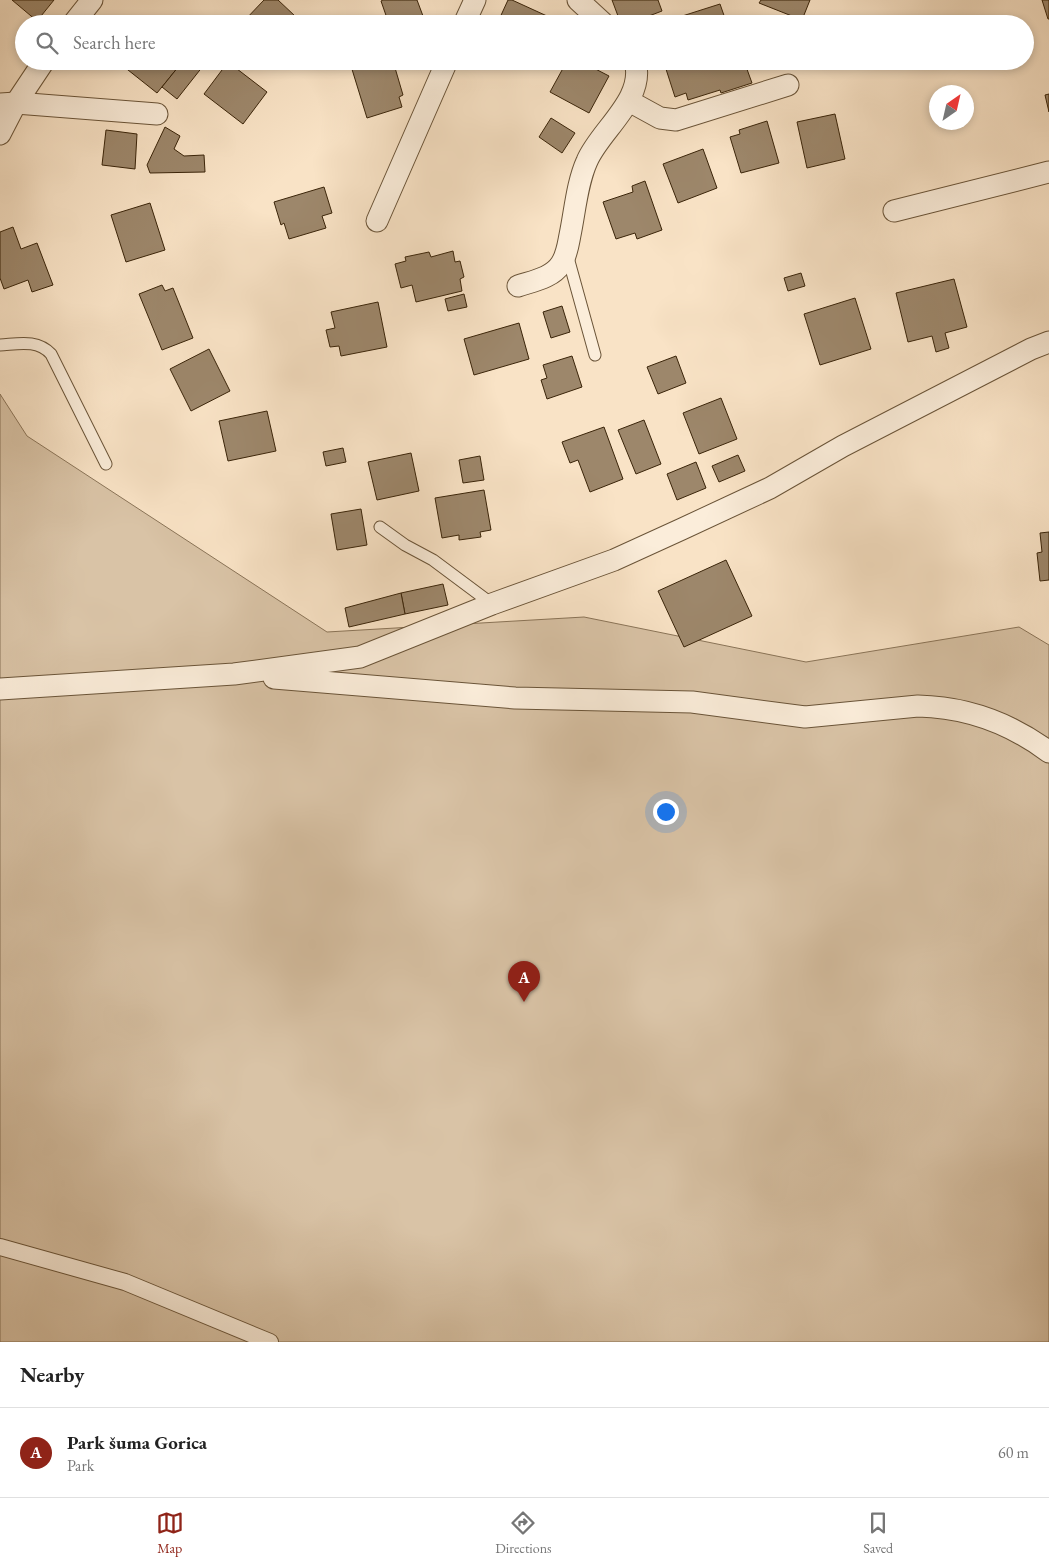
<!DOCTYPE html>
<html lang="en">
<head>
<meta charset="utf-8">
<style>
	body { margin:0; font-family:"EB Garamond",serif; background:#f6f6f6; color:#222 }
	.compass { position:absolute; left:929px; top:85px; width:45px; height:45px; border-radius:50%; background:#fff; box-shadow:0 2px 8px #0003; rotate:34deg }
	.you { position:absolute; left:665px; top:811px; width:18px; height:18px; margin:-12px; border:4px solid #fff; border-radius:50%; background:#1a73e8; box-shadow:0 0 0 8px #1a73e833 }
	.badge { display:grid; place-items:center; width:32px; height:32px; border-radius:50%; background:#8f2418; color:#fff; font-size:16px; font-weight:700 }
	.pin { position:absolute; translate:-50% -41px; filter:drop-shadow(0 1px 2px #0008) }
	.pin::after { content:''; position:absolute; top:26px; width:18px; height:15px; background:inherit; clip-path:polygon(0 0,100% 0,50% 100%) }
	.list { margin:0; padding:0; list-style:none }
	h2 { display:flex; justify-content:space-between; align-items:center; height:65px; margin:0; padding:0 20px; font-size:21px }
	h2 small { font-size:16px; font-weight:400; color:#767676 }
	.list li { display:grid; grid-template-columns:32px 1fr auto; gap:15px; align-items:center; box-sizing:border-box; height:90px; padding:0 20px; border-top:1px solid #e0e0e0 }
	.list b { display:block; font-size:19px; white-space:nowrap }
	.list p { margin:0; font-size:16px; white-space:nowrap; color:#767676 }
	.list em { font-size:16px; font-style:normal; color:#767676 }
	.icon { flex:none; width:28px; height:28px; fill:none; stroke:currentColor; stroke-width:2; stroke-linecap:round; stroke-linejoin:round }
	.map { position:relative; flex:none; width:1049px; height:1342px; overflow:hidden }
	.search { position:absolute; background:#fff; box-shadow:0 2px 8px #0003; left:15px; right:15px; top:15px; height:55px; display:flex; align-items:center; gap:12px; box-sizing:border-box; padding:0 18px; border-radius:28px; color:#767676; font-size:19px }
	.sheet { height:155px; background:#fff }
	nav { display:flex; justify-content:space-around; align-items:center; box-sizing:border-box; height:70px; border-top:1px solid #e0e0e0; background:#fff; font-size:14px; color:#767676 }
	nav a { display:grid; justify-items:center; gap:2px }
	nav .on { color:#8f2418 }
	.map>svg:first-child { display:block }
	.green { fill:#d9c3a6; stroke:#8a7458 }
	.building { fill:#9d876b; stroke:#3a2409 }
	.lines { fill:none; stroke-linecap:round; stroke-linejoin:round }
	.service-casing { stroke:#6a5438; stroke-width:13 }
	.pedestrian-casing { stroke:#6a5438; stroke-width:18 }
	.minor-casing { stroke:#6a5438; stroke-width:23 }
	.service { stroke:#fbedda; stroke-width:11 }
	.pedestrian { stroke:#fbedda; stroke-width:16 }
	.minor { stroke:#fbedda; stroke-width:21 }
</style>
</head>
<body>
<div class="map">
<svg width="1049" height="1342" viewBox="0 0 1049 1342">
	<rect width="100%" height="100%" fill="#f9e3c6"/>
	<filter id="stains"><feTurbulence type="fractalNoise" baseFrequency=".004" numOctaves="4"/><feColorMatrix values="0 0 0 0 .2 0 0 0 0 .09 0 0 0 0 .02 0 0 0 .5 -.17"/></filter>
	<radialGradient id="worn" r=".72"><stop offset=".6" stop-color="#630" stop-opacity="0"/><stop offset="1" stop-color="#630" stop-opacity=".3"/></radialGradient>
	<polygon class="green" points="0,394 27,436 327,632 584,617 806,662 1019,627 1049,645 1049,1342 0,1342"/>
	<g class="building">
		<polygon points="12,0 54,0 37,21"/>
		<polygon points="264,0 278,0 295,16 288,24 247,24 244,21"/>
		<polygon points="383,0 417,0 426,24 389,24 381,1"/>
		<polygon points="508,0 512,0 547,16 544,24 497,24"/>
		<polygon points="612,0 658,0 662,11 628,24 621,24"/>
		<polygon points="761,0 810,0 802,20 759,3"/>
		<polygon points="1042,0 1049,0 1049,19 1048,19"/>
		<polygon points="720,4 727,24 678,24 676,18"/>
		<polygon points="127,61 183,61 157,93 123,66"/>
		<polygon points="183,61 207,61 177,99 162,87"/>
		<polygon points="367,61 379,61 380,64 393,61 403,95 399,97 402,107 367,118 351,66"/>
		<polygon points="567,61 580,61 609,76 589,113 550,92"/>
		<polygon points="679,61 744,61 752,83 721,93 720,90 688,100 686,93 675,97 665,66"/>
		<polygon points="228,62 267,92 243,124 204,94"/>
		<polygon points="1049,94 1049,112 1045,95"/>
		<polygon points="835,114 845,159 807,168 797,122"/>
		<polygon points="551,118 575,133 562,153 539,137"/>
		<polygon points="767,121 779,163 741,173 730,137 740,134 739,130"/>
		<polygon points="165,127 180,136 174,149 184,156 204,155 205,172 150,173 147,165"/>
		<polygon points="106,130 137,134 135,169 102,165"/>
		<polygon points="703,149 717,188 678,203 663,164"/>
		<polygon points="645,181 662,230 637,239 635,233 616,239 603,202 633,192 632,186"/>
		<polygon points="324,187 332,213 322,216 326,228 289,239 284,223 281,225 274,202"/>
		<polygon points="150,203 165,250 126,262 111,215"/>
		<polygon points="13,227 21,249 37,243 53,285 32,292 28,280 4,289 0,278 0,232"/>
		<polygon points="453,251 455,262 460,261 464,277 460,279 462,291 416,302 412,285 401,288 395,264 406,261 405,257 429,252 431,257"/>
		<polygon points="801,273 805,286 788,291 784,278"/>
		<polygon points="954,279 967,327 945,333 949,348 936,352 932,336 908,342 896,293"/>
		<polygon points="162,285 165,291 173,288 193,338 162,350 139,294"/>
		<polygon points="464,294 467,307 448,311 445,299"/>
		<polygon points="855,298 871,349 820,365 804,314"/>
		<polygon points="378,302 387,347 341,356 339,346 330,347 326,330 335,328 331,312"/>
		<polygon points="562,306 570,332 551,338 543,312"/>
		<polygon points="519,323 529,359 474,375 464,339"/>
		<polygon points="209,349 230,391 191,411 170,369"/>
		<polygon points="572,356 582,387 547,399 541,380 547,378 543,365"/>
		<polygon points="676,356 686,383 658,394 647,367"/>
		<polygon points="721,398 737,439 699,454 683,413"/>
		<polygon points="267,411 276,451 228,461 219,421"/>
		<polygon points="644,420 661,464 636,474 618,430"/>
		<polygon points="604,427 623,479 590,492 578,460 570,463 562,442"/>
		<polygon points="343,448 346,462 326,466 323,452"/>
		<polygon points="411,453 419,491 377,500 368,462"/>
		<polygon points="738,455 745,471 719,482 712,466"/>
		<polygon points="480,456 484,480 463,483 459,460"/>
		<polygon points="696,462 706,488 677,500 667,474"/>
		<polygon points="484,490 491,530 480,532 481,537 459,540 459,535 442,538 435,498"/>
		<polygon points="361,509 367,545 337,550 331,514"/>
		<polygon points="1049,532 1049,580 1040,581 1037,553 1042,552 1040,533"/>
		<polygon points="726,560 752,616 684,647 658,591"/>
		<polygon points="443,584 448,605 405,614 401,593"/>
		<polygon points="401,593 405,614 349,627 345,608"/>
	</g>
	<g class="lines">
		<defs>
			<g id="service">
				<polyline points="567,254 595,355"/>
				<path d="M0,345C18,344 37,339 51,354L106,464"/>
				<polyline points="380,527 405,545 433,560 492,604"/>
			</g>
			<polyline id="pedestrian" points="0,1247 125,1282 270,1342"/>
			<g id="minor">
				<polyline points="578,0 604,24"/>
				<polyline points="73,24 92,0"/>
				<polyline points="464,24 475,0"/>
				<polyline points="629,101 660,118 676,120 788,85"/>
				<polyline points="0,104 16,103 157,114"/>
				<polyline points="0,134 16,103 44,61"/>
				<polyline points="894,211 1049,172"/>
				<polyline points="377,221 447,61"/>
				<path d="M518,286C533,281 552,278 561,264C567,255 568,245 570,235C575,211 577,183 587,161C600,130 646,99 635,61"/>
				<path d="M274,678L515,698L692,702L805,717L918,706C966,707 1010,723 1049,752"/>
				<polyline points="0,689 234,674 360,657 492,604 614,560 682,529 770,488 843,446 1031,349 1049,342"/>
			</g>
		</defs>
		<use href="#service" class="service-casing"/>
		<use href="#pedestrian" class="pedestrian-casing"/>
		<use href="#minor" class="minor-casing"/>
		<use href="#service" class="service"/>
		<use href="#pedestrian" class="pedestrian"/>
		<use href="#minor" class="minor"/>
	</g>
	<rect width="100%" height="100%" filter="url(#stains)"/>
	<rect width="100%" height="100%" fill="url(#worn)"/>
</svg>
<svg class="compass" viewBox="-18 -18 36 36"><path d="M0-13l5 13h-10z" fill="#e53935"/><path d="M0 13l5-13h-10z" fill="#767676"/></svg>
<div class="you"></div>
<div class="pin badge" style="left:524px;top:1002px">A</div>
<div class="search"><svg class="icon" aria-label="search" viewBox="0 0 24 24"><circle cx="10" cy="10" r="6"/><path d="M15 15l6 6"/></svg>Search here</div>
</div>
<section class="sheet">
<h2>Nearby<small></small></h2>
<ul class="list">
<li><span class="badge">A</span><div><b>Park šuma Gorica</b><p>Park</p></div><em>60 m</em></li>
</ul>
</section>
<nav>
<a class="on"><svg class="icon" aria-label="map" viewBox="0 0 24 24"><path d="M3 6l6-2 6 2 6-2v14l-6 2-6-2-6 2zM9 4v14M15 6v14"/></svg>Map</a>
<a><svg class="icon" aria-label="directions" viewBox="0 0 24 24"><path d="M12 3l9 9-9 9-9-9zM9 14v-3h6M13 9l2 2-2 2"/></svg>Directions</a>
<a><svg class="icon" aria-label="saved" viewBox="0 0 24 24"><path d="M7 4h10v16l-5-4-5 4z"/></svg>Saved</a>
</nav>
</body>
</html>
